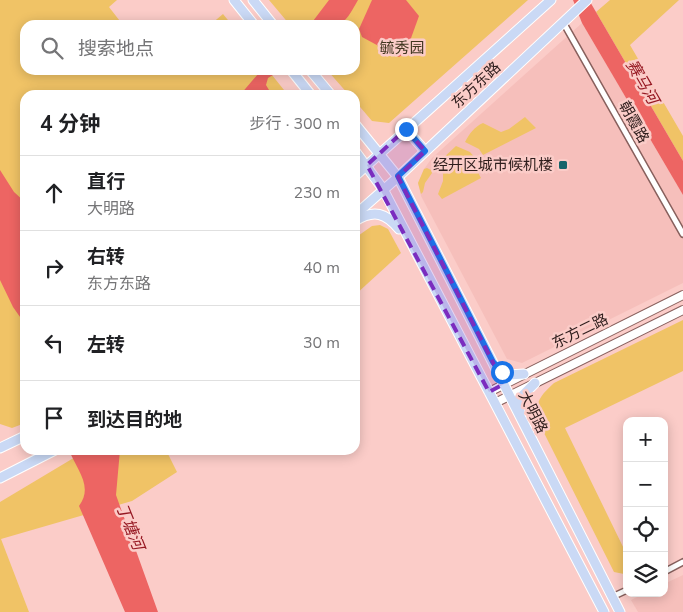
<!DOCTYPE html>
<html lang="zh">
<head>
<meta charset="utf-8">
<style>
	body { margin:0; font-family:"Nunito Sans","Noto Sans SC",sans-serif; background:#f2f2f2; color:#202124 }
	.controls { position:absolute; right:15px; bottom:15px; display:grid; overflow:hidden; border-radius:10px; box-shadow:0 2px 12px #0003 }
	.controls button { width:45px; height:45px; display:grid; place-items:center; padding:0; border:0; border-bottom:1px solid #e0e0e0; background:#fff; color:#202124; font:25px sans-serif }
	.stop { position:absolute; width:15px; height:15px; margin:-11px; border:4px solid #1a73e8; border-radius:50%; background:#fff }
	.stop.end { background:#1a73e8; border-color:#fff; box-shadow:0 1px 5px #0008 }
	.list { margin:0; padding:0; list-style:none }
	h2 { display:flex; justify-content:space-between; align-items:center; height:65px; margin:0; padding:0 20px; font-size:21px }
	h2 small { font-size:16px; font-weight:400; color:#757577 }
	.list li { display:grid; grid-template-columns:32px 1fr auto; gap:15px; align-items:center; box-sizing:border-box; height:75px; padding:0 20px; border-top:1px solid #e0e0e0 }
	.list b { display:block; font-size:19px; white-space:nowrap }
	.list p { margin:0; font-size:16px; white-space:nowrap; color:#757577 }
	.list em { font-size:16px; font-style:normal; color:#757577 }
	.icon { flex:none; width:28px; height:28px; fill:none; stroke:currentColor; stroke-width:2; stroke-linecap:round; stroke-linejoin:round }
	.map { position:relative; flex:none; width:683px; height:612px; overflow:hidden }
	.search { position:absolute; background:#fff; box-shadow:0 2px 12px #0003; left:20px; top:20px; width:340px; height:55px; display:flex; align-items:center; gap:12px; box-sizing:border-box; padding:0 18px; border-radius:15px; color:#757577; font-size:19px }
	.panel { position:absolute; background:#fff; box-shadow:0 2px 12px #0003; left:20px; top:90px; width:340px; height:365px; border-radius:15px }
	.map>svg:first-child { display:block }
	.built { fill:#f6bfbb }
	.green { fill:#f0c366 }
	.water { fill:#ed6563 }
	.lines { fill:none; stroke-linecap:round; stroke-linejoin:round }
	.street-casing { stroke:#88605d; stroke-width:8 }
	.secondary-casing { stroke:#88605d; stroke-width:10 }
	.primary-casing { stroke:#fff; stroke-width:11 }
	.street { stroke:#fff; stroke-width:5 }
	.secondary { stroke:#fff; stroke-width:8 }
	.primary { stroke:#cad9f5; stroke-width:9 }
	.route { stroke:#1a73e8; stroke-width:6 }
	.marked { fill:#7b2cbf; fill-opacity:0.2; stroke:#7b2cbf; stroke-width:4; stroke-dasharray:10 6; stroke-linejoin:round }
	.poi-dot { fill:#16656b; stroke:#fbccc8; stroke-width:2 }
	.labels { text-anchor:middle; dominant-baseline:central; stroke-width:5; stroke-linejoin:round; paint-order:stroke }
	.park-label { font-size:15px; fill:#423720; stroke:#fbccc8 }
	.street-label { font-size:15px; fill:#2e1d1c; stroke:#fbccc8 }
	.poi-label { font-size:15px; fill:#2e1d1c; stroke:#fbccc8; text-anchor:end }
	.water-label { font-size:16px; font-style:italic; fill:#961822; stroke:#fbccc8 }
</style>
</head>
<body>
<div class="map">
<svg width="683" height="612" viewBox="0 0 683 612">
	<rect width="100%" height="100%" fill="#fbccc8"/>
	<g class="built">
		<polygon points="582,23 683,195 683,283 522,363 507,359 421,196 418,183 424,169 432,158"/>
		<polygon points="683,575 683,612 638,612 631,600 645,593 664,593 664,584"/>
	</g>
	<g class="green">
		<polygon points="0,0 117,0 109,7 123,25 25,25 25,70 268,70 288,95 25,95 25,423 12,428 0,424"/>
		<polygon points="269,0 528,0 389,123 372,121 355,101 355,95 349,95 327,70 355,70 355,25 290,25"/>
		<polygon points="610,0 679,0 630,45 683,136 683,161 596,12"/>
		<polygon points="223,14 232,25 210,25"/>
		<path d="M525,117L536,128L483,155L479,149L465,142C470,133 474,127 483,123L501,132L509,129Z"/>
		<polygon points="456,146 470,152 476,159 472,161 481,178 442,199 438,194 443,181 443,174 439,166 440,161"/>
		<polygon points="427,168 431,170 432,173 425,183 423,192 421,194 418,183 424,169"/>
		<polygon points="380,225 388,229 401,253 355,295 355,238 372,226"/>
		<path d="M683,320V371L565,428L627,555V572L624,574L614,572L540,425C534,403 538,398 554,383Z"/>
		<polygon points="87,450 170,450 167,452 177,472 132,501 1,539 29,612 0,612 0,502"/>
	</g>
	<g class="water">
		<path d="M329,0H358C342,29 342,25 310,25Z"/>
		<polygon points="372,0 406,0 419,16 406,52 399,57 362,37 359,29"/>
		<polygon points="573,0 589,0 683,161 683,195 582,23"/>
		<polygon points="268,70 281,70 268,78 266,85 272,95 240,95 258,74"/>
		<polygon points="0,170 14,192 25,202 25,324 13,307 0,280"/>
		<path d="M69,450H120L116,495L158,612H125L79,506C94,486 76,469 69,450Z"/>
	</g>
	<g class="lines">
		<defs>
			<g id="street">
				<polyline points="563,22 683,234"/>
				<polyline points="664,572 683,562"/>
				<polyline points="612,597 627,590"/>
			</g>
			<g id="secondary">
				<polyline points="489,392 683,295"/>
				<polyline points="495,403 683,310"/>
			</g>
			<g id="primary">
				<polyline points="234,0 254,25"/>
				<polyline points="253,0 273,25"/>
				<polyline points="291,70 311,95"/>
				<polyline points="310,70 331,95"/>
				<polyline points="355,124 398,177 620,612"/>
				<polyline points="406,129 425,151"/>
				<polyline points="355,151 383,189 604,612"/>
				<polyline points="355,176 551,0"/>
				<polyline points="355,215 398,177 587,0"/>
				<path d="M355,221C374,209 386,213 399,229"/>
				<polyline points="497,367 507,375 524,374"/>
				<polyline points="520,412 519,399 535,383"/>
				<polyline points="0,448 25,436"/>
				<polyline points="0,478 55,450"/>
			</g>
		</defs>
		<use href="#street" class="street-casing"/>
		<use href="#secondary" class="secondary-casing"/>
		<use href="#primary" class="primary-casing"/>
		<use href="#street" class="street"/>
		<use href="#secondary" class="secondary"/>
		<use href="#primary" class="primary"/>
	</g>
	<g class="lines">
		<polyline class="route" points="406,129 425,151 398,176 493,362 502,372"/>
	</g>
	<path class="marked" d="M406,129L425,151L398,177L504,384L489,392L367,165Z"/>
	<rect class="poi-dot" x="558" y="160" width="10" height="10" rx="2.5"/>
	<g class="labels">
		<g class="park-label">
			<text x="402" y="48">毓秀园</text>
		</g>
		<g class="street-label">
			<text transform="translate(476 85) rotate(-43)">东方东路</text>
			<text transform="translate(634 122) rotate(61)">朝霞路</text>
			<text transform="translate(580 331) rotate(-26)">东方二路</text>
			<text transform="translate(533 412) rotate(63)">大明路</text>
		</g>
		<g class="poi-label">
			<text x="553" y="165">经开区城市候机楼</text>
		</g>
		<g class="water-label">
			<text transform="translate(642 82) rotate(60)">赛马河</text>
			<text transform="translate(130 527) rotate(68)">丁塘河</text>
		</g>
	</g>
</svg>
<div class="controls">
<button>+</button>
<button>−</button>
<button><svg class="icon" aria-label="locate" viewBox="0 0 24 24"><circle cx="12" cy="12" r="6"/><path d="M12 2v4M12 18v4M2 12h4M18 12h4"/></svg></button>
<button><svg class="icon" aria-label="layers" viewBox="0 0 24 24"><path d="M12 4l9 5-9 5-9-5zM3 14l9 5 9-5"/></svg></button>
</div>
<div class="stop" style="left:502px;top:372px"></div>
<div class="stop end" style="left:406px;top:129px"></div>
<div class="search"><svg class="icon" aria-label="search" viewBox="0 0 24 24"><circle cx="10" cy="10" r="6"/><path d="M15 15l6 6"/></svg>搜索地点</div>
<section class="panel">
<h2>4 分钟<small>步行 · 300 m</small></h2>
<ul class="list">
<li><svg class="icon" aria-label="ahead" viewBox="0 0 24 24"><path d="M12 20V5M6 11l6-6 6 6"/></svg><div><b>直行</b><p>大明路</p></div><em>230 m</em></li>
<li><svg class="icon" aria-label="right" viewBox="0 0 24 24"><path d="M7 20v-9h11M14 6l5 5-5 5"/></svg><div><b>右转</b><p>东方东路</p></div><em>40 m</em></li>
<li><svg class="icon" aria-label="left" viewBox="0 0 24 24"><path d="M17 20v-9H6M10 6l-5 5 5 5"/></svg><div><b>左转</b></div><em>30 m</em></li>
<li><svg class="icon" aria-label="arrive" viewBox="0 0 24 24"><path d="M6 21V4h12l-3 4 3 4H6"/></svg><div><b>到达目的地</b></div></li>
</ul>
</section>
</div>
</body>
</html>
